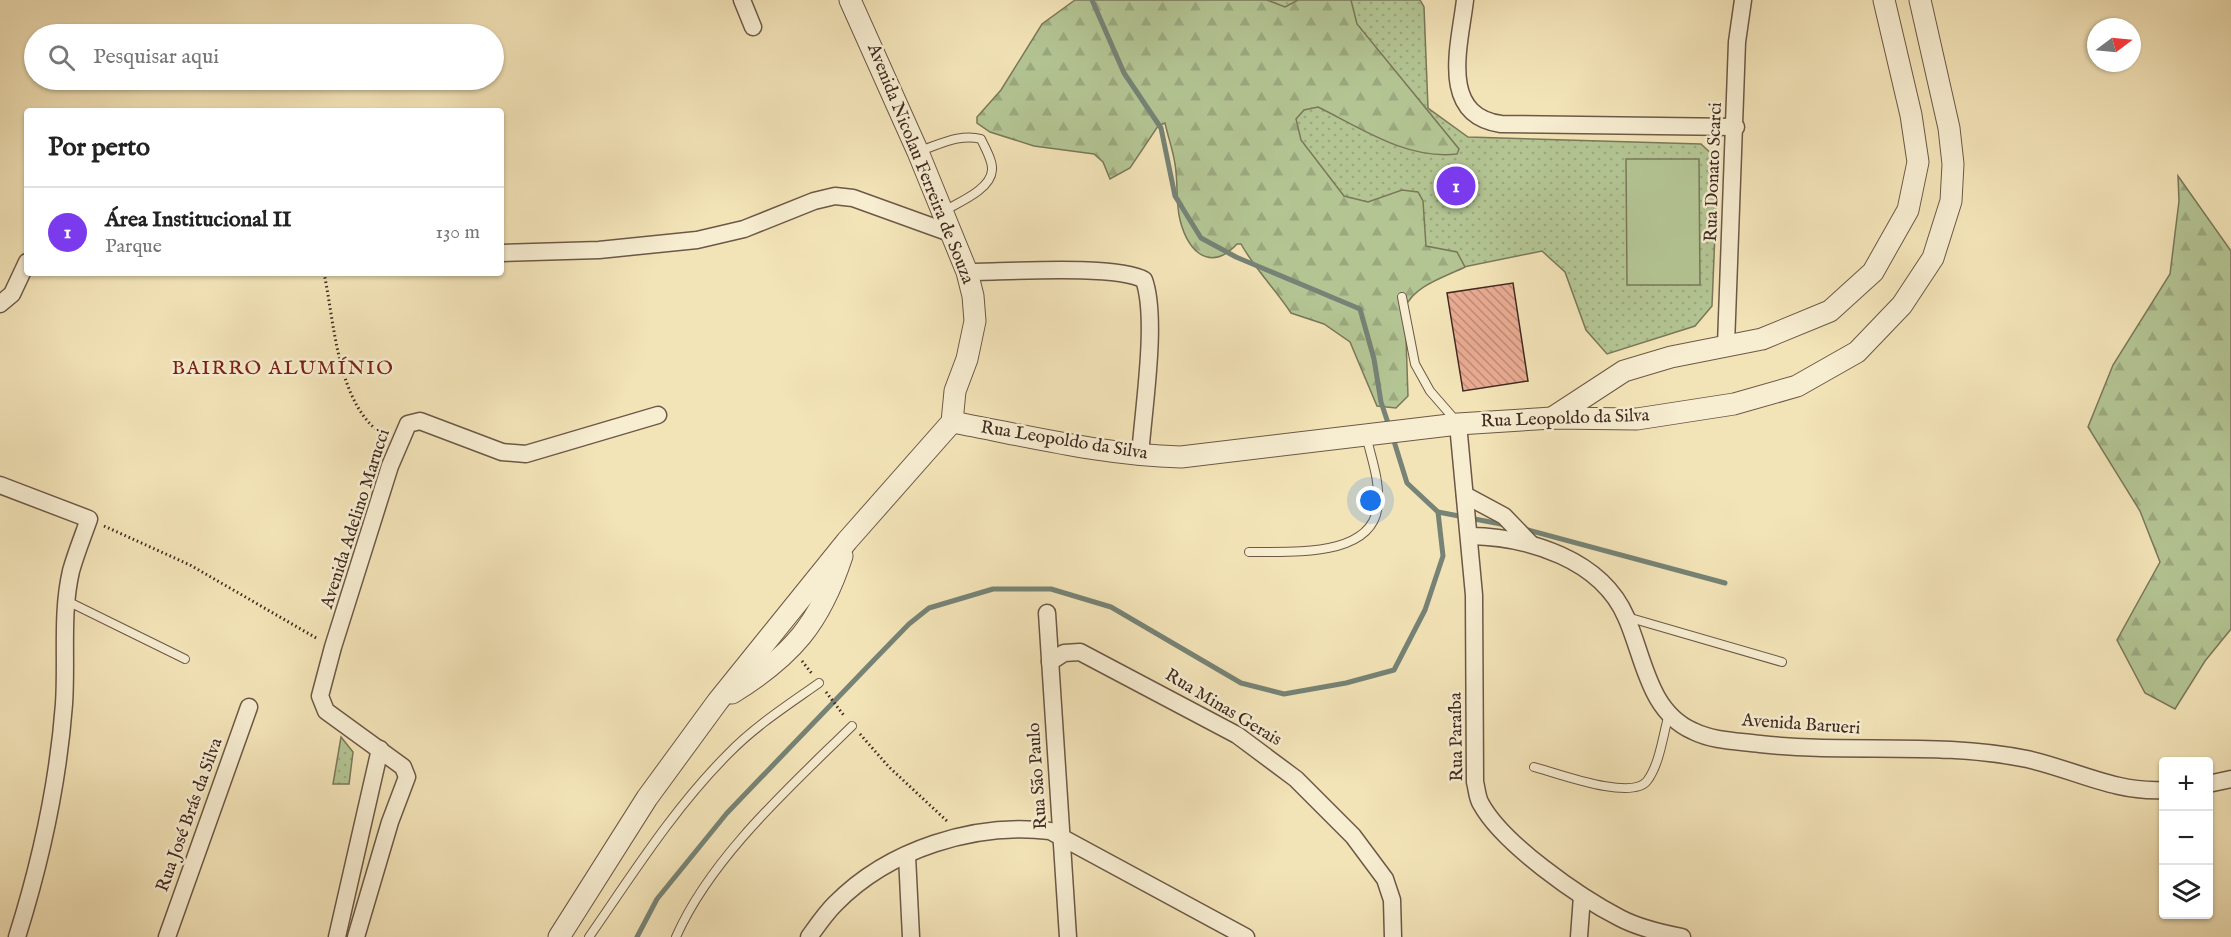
<!DOCTYPE html>
<html lang="pt">
<head>
<meta charset="utf-8">
<style>
	body { margin:0; font-family:"IM FELL English",serif; background:#f2f2f2; color:#222 }
	.controls { position:absolute; right:18px; bottom:18px; display:grid; overflow:hidden; border-radius:6px; box-shadow:0 2px 4px #0004 }
	.controls button { width:54px; height:54px; display:grid; place-items:center; padding:0; border:0; border-bottom:2px solid #e0e0e0; background:#fff; color:#222; font:30px sans-serif }
	.compass { position:absolute; left:2087px; top:18px; width:54px; height:54px; border-radius:50%; background:#fff; box-shadow:0 2px 4px #0004; rotate:74deg }
	.you { position:absolute; left:1371px; top:501px; width:21px; height:21px; margin:-15px; border:4px solid #fff; border-radius:50%; background:#1a73e8; box-shadow:0 0 0 9px #1a73e833 }
	.badge { display:grid; place-items:center; width:39px; height:39px; border-radius:50%; background:#7c3aed; color:#fff; font-size:20px; font-weight:700 }
	.pin { position:absolute; translate:-50% -50%; border:3px solid #fff; box-shadow:0 2px 6px #0006 }
	.list { margin:0; padding:0; list-style:none }
	h2 { display:flex; justify-content:space-between; align-items:center; height:78px; margin:0; padding:0 24px; font-size:26px }
	h2 small { font-size:20px; font-weight:400; color:#767676 }
	.list li { display:grid; grid-template-columns:39px 1fr auto; gap:18px; align-items:center; box-sizing:border-box; height:90px; padding:0 24px; border-top:2px solid #e0e0e0 }
	.list b { display:block; font-size:22px; white-space:nowrap }
	.list p { margin:0; font-size:20px; white-space:nowrap; color:#767676 }
	.list em { font-size:20px; font-style:normal; color:#767676 }
	.icon { flex:none; width:33px; height:33px; fill:none; stroke:currentColor; stroke-width:2; stroke-linecap:round; stroke-linejoin:round }
	.map { position:relative; flex:none; width:2231px; height:937px; overflow:hidden }
	.search { position:absolute; background:#fff; box-shadow:0 2px 4px #0004; left:24px; top:24px; width:480px; height:66px; display:flex; align-items:center; gap:15px; box-sizing:border-box; padding:0 21px; border-radius:33px; color:#767676; font-size:22px }
	.panel { position:absolute; background:#fff; box-shadow:0 2px 4px #0004; left:24px; top:108px; width:480px; height:168px; border-radius:6px }
	.map>svg:first-child { display:block }
	.grass { fill:url(#grass-dots); stroke:#7a785a; stroke-width:1.5 }
	.forest { fill:url(#forest-firs); stroke:#7a785a; stroke-width:1.5 }
	.garden { fill:#b4c594; stroke:#7a785a; stroke-width:1.5 }
	.lines { fill:none; stroke-linecap:round; stroke-linejoin:round }
	.stream { stroke:#768376; stroke-width:5 }
	.building { fill:url(#building-back-hatch); stroke:#3f2a21; stroke-width:1.5 }
	.service-casing { stroke:#6c5847; stroke-width:10 }
	.minor-casing { stroke:#6c5847; stroke-width:19 }
	.tertiary-casing { stroke:#6c5847; stroke-width:23 }
	.path { stroke:#3f2a21; stroke-width:3; stroke-dasharray:1.5 3; stroke-linecap:butt }
	.service { stroke:#f7edd1; stroke-width:8 }
	.minor { stroke:#f7edd1; stroke-width:16 }
	.tertiary { stroke:#f7edd1; stroke-width:21 }
	.labels { text-anchor:middle; dominant-baseline:central; stroke-width:5; stroke-linejoin:round; paint-order:stroke }
	.street-label { font-size:18px; fill:#3f2a21; stroke:#f7edd1 }
	.neighbourhood-label { font-size:20px; letter-spacing:1.5px; fill:#7a1f14; stroke:#f7edd1 }
</style>
</head>
<body>
<div class="map">
<svg width="2231" height="937" viewBox="0 0 2231 937">
	<defs>
		<pattern id="grass-dots" width="8" height="8" patternUnits="userSpaceOnUse" patternTransform="scale(1.5)"><rect width="8" height="8" fill="#b4c594"/><path d="M2 2h.1M6 6h.1" fill="none" stroke="#9ca97f" stroke-width="1.8" stroke-linecap="round"/></pattern>
		<pattern id="forest-firs" width="22" height="20" patternUnits="userSpaceOnUse" patternTransform="scale(1.5)"><rect width="22" height="20" fill="#b4c594"/><path d="M5 1l3.5 6h-7zM16 11l3.5 6h-7z" fill="#9ca97f"/></pattern>
		<pattern id="building-back-hatch" width="6" height="6" patternUnits="userSpaceOnUse" patternTransform="scale(1.5)"><rect width="6" height="6" fill="#eaac93"/><path d="M-1 5l2 2M0 0l6 6M5-1l2 2" fill="none" stroke="#bf8c78"/></pattern>
	</defs>
	<rect width="100%" height="100%" fill="#f3e4b8"/>
	<filter id="stains"><feTurbulence type="fractalNoise" baseFrequency=".00333" numOctaves="4"/><feColorMatrix values="0 0 0 0 .2 0 0 0 0 .09 0 0 0 0 .02 0 0 0 .5 -.17"/></filter>
	<radialGradient id="worn" r=".72"><stop offset=".6" stop-color="#630" stop-opacity="0"/><stop offset="1" stop-color="#630" stop-opacity=".3"/></radialGradient>
	<g class="grass">
		<polygon points="1115,0 1420,0 1424,7 1428,108 1468,137 1701,144 1718,160 1712,306 1695,326 1607,354 1586,330 1565,272 1542,251 1351,290"/>
		<polygon points="341,737 353,752 349,784 333,784"/>
	</g>
	<g class="forest">
		<path d="M1075,0H1267L1285,7L1298,0H1351L1357,24L1459,149L1457,154C1407,160 1361,128 1318,107L1304,110L1296,119L1301,140L1344,196L1368,202L1402,190L1418,192L1423,201L1426,246L1457,252L1465,267C1445,277 1413,286 1405,308L1408,396L1396,408L1377,406L1350,342L1324,324L1291,313C1275,289 1255,269 1241,244H1237C1208,275 1185,248 1179,215C1176,198 1178,181 1175,164C1173,150 1168,137 1165,123L1158,126L1130,168L1110,179L1103,162L1094,154L1034,146L990,132L977,123V117L1001,90L1042,24Z"/>
		<polygon points="2178,176 2231,251 2231,629 2205,661 2175,709 2145,693 2117,640 2160,562 2140,511 2088,427 2113,365 2170,274 2179,201"/>
	</g>
	<polygon class="garden" points="1626,159 1699,159 1700,285 1627,285"/>
	<g class="lines">
		<g class="stream">
			<polyline points="1092,0 1124,73 1161,128 1175,196 1201,238 1236,257 1360,309 1374,359 1381,402 1390,429"/>
			<polyline points="1438,512 1506,525"/>
			<polyline points="1524,529 1725,583"/>
			<polyline points="637,937 657,899 727,813 873,661 909,624 929,608 993,589 1051,589 1111,607 1241,683 1284,694 1346,683 1394,670 1425,610 1443,556 1438,512 1407,483 1393,438"/>
		</g>
	</g>
	<polygon class="building" points="1513,283 1528,381 1463,391 1447,293"/>
	<g class="lines">
		<defs>
			<g id="service">
				<path d="M919,151C939,145 960,133 981,139C985,148 993,161 992,170C991,190 957,203 942,212"/>
				<polyline points="1402,297 1415,364 1430,391 1457,422"/>
				<path d="M1249,552C1289,551 1374,559 1378,504C1380,481 1371,457 1366,435"/>
				<polyline points="67,601 185,659"/>
				<polyline points="1627,617 1782,662"/>
				<path d="M1534,767C1557,773 1631,801 1647,781C1660,764 1663,734 1669,714"/>
				<path d="M589,937C632,875 674,808 728,754C755,726 788,705 819,683"/>
				<path d="M676,937C711,857 791,786 852,726"/>
			</g>
			<g id="minor">
				<polyline points="742,0 753,27"/>
				<path d="M1465,0C1460,44 1438,115 1501,124L1736,127"/>
				<polyline points="501,253 599,250 697,240 744,229 814,201 835,196 853,198 950,233"/>
				<path d="M967,272C1004,272 1117,264 1144,280C1158,319 1143,411 1140,456"/>
				<polyline points="0,304 12,294 27,262"/>
				<polyline points="1726,345 1737,42 1743,0"/>
				<path d="M1458,424L1474,595L1475,782C1477,789 1477,798 1481,804C1503,844 1579,897 1620,918C1639,928 1661,933 1682,937"/>
				<path d="M0,485L89,519C83,536 76,553 71,571C61,614 67,660 64,704C58,784 41,861 17,937"/>
				<polyline points="1465,495 1504,516 1530,543"/>
				<path d="M1470,536C1528,537 1601,559 1626,617C1644,657 1648,711 1693,731C1713,741 1737,741 1760,744C1848,754 1940,741 2027,759C2073,769 2115,793 2164,790"/>
				<polyline points="1047,613 1068,937"/>
				<polyline points="1050,662 1064,653 1080,652 1237,735 1296,779 1353,836 1385,879 1392,900 1393,937"/>
				<polyline points="2208,784 2231,779"/>
				<polyline points="907,856 911,937"/>
				<polyline points="167,937 249,707"/>
				<polyline points="337,937 380,749"/>
				<polyline points="356,937 390,822 407,777 403,767 326,711 320,696 333,647 390,466 408,424 420,421 502,452 526,454 658,415"/>
				<path d="M809,937C817,926 825,914 835,904C889,849 975,822 1050,831L1246,937"/>
				<polyline points="1579,937 1582,896"/>
			</g>
			<g id="tertiary">
				<polyline points="1552,418 1624,371 1671,357 1762,339 1830,311 1873,272 1908,210 1918,162 1911,115 1884,0"/>
				<path d="M952,422C1028,436 1103,455 1181,457L1458,424L1552,418L1637,419L1734,404L1797,386L1857,352L1902,305L1933,258L1951,201L1953,164L1949,128L1920,0"/>
				<path d="M732,693C792,656 820,623 842,556"/>
				<polyline points="559,937 647,798 718,701 847,541 952,422 955,391 967,359 975,321 973,296 967,272 918,152 850,0"/>
			</g>
		</defs>
		<use href="#service" class="service-casing"/>
		<use href="#minor" class="minor-casing"/>
		<use href="#tertiary" class="tertiary-casing"/>
		<g class="path">
			<path d="M324,273C335,325 337,407 386,437"/>
			<polyline points="104,526 190,565 318,639"/>
			<polyline points="802,661 813,675"/>
			<polyline points="826,692 845,717"/>
			<polyline points="860,734 889,767 948,822"/>
		</g>
		<use href="#service" class="service"/>
		<use href="#minor" class="minor"/>
		<use href="#tertiary" class="tertiary"/>
	</g>
	<g class="labels">
		<g class="street-label">
			<text transform="translate(920 164) rotate(68)">Avenida Nicolau Ferreira de Souza</text>
			<text transform="translate(1714 172) rotate(-88)">Rua Donato Scarci</text>
			<text transform="translate(1565 419) rotate(-2)">Rua Leopoldo da Silva</text>
			<text transform="translate(1064 441) rotate(9)">Rua Leopoldo da Silva</text>
			<text transform="translate(356 519) rotate(-72)">Avenida Adelino Marucci</text>
			<text transform="translate(1223 708) rotate(31)">Rua Minas Gerais</text>
			<text transform="translate(1801 725) rotate(4)">Avenida Barueri</text>
			<text transform="translate(1457 737) rotate(-91)">Rua Paraíba</text>
			<text transform="translate(1038 776) rotate(-94)">Rua São Paulo</text>
			<text transform="translate(190 815) rotate(-70)">Rua José Brás da Silva</text>
		</g>
		<g class="neighbourhood-label">
			<text x="283" y="368">BAIRRO ALUMÍNIO</text>
		</g>
	</g>
	<rect width="100%" height="100%" filter="url(#stains)"/>
	<rect width="100%" height="100%" fill="url(#worn)"/>
</svg>
<div class="controls">
<button>+</button>
<button>−</button>
<button><svg class="icon" aria-label="layers" viewBox="0 0 24 24"><path d="M12 4l9 5-9 5-9-5zM3 14l9 5 9-5"/></svg></button>
</div>
<svg class="compass" viewBox="-18 -18 36 36"><path d="M0-13l5 13h-10z" fill="#e53935"/><path d="M0 13l5-13h-10z" fill="#767676"/></svg>
<div class="you"></div>
<div class="pin badge" style="left:1456px;top:186px">1</div>
<div class="search"><svg class="icon" aria-label="search" viewBox="0 0 24 24"><circle cx="10" cy="10" r="6"/><path d="M15 15l6 6"/></svg>Pesquisar aqui</div>
<section class="panel">
<h2>Por perto<small></small></h2>
<ul class="list">
<li><span class="badge">1</span><div><b>Área Institucional II</b><p>Parque</p></div><em>130 m</em></li>
</ul>
</section>
</div>
</body>
</html>
